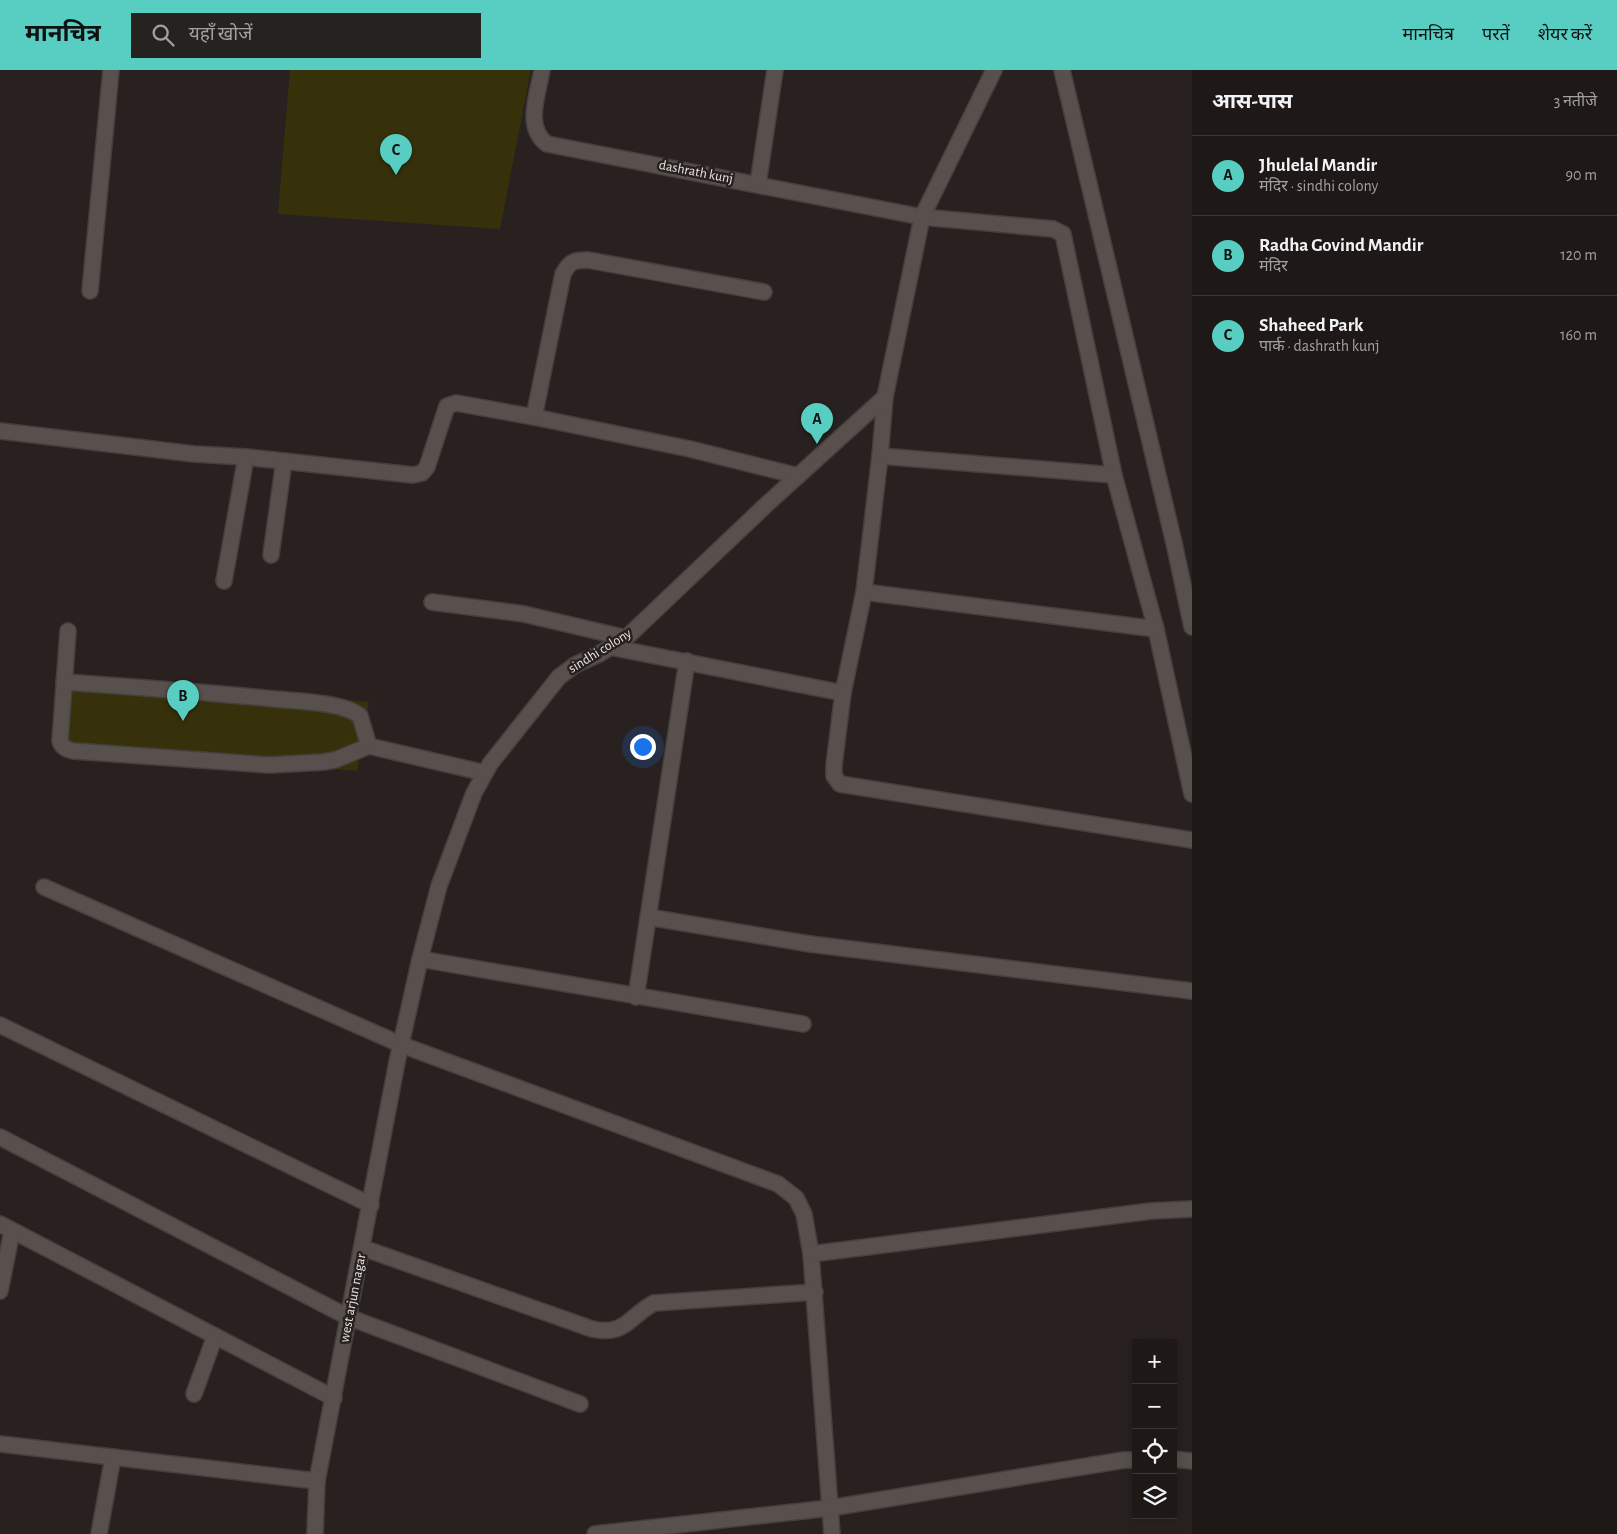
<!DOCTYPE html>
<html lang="hi">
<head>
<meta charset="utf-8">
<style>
	body { margin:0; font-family:"Alegreya Sans","Noto Sans Devanagari",sans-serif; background:#262220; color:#f1f3f6 }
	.controls { position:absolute; right:15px; bottom:15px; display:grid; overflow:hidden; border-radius:0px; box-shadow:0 2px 12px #0003 }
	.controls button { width:45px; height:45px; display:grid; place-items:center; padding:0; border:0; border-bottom:1px solid #3c3836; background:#1e1917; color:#f1f3f6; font:25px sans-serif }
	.you { position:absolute; left:642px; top:676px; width:18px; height:18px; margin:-12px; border:4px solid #fff; border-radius:50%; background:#1a73e8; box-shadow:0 0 0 8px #1a73e833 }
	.badge { display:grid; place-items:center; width:32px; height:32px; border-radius:50%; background:#57cec1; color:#111; font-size:16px; font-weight:700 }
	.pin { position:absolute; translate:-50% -41px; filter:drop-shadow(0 1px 2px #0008) }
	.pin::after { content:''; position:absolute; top:26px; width:18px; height:15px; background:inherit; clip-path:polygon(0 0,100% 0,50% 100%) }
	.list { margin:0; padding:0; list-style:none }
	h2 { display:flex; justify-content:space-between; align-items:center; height:65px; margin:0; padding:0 20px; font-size:21px }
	h2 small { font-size:16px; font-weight:400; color:#a1a0a1 }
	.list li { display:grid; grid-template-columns:32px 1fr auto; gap:15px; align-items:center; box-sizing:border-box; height:80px; padding:0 20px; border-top:1px solid #3c3836 }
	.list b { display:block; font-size:19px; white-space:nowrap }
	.list p { margin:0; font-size:16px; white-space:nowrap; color:#a1a0a1 }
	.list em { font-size:16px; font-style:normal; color:#a1a0a1 }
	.icon { flex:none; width:28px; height:28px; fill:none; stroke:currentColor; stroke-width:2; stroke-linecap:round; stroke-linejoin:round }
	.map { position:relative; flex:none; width:1192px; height:1464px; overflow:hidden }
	header { display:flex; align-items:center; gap:30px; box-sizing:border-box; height:70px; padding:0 25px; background:#57cec1; color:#111 }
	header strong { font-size:24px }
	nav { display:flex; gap:28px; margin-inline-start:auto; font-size:18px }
	.search { width:350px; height:45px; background:#262220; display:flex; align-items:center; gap:12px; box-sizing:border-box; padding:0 18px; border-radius:0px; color:#a1a0a1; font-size:19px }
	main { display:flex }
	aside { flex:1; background:#1e1917 }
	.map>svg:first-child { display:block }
	.green { fill:#37310b }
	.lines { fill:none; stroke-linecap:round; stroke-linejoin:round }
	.minor-casing { stroke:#453f3d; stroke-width:18 }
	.minor { stroke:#57504d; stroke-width:15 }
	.labels { text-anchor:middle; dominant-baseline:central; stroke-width:5; stroke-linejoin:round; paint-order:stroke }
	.street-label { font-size:14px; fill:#eae5e3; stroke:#28211f }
</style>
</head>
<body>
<header>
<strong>मानचित्र</strong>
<div class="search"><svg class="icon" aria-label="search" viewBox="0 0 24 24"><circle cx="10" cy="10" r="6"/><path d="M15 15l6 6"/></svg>यहाँ खोजें</div>
<nav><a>मानचित्र</a><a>परतें</a><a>शेयर करें</a></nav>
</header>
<main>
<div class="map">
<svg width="1192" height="1464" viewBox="0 0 1192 1464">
	<rect width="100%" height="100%" fill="#28211f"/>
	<g class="green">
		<polygon points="290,0 531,0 500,159 278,144"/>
		<polygon points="68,603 369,632 357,701 65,674"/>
	</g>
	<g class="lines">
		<defs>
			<g id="minor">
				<path d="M542,0C538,24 524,57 547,74L922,147L1053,159L1063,164L1114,405L1156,559L1192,724"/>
				<polyline points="1062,0 1174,473 1192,557"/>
				<polyline points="758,114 775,0"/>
				<polyline points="90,221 111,0"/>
				<polyline points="534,347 690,379 798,406"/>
				<path d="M0,361L194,384L246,387L413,405L422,403L427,397L447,336L456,333L534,347L563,204C570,191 574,190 588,190L764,222"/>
				<polyline points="880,386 1114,405"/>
				<polyline points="271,485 284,391"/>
				<polyline points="224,511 246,387"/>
				<polyline points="864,522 1156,559"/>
				<polyline points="432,532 524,544 626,568"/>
				<path d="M68,561L60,671C62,678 68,680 74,681L269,695L323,692L335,690L369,676L485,703"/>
				<polyline points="610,577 843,623 864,522 880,386 885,327 922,147 994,0"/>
				<path d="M64,612C134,617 204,622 274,629C296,631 343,632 360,646L369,676"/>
				<polyline points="843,623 834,695 834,706 840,714 1192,770"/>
				<polyline points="44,817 402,975 778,1114 796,1128 804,1144 811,1184 832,1464"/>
				<polyline points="648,847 810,874 1192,921"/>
				<polyline points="420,889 803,954"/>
				<polyline points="636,927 687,591"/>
				<polyline points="0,955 371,1135"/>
				<polyline points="0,1067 348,1247 580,1334"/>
				<polyline points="0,1154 334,1328"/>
				<path d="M363,1178L592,1259C626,1266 628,1247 654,1233L815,1222"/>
				<polyline points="811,1184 1151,1141 1192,1139"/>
				<polyline points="0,1221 12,1161"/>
				<polyline points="194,1324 215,1266"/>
				<polyline points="0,1374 317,1411"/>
				<polyline points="1173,1389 1192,1391"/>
				<polyline points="99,1464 113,1387"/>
				<polyline points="315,1464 317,1411 397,992 420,889 439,816 474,723 490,694 559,607 575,595 599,584 626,568 767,434 885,327"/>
				<polyline points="595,1464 830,1438 1124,1390 1136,1390"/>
			</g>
		</defs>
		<use href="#minor" class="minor-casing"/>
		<use href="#minor" class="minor"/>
	</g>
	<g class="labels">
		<g class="street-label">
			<text transform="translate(696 102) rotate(11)">dashrath kunj</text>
			<text transform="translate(600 581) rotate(-32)">sindhi colony</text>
			<text transform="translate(353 1228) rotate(-79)">west arjun nagar</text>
		</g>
	</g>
</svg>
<div class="controls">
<button>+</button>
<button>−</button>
<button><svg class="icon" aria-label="locate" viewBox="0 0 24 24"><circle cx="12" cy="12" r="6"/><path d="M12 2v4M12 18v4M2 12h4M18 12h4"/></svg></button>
<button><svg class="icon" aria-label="layers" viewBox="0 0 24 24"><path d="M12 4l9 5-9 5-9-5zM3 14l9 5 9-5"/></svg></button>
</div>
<div class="you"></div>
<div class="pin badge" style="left:817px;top:374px">A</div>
<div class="pin badge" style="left:183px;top:651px">B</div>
<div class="pin badge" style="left:396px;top:105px">C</div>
</div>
<aside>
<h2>आस-पास<small>3 नतीजे</small></h2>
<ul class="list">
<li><span class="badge">A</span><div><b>Jhulelal Mandir</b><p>मंदिर · sindhi colony</p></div><em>90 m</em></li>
<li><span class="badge">B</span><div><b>Radha Govind Mandir</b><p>मंदिर</p></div><em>120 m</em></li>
<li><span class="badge">C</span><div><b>Shaheed Park</b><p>पार्क · dashrath kunj</p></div><em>160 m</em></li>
</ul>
</aside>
</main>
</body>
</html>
